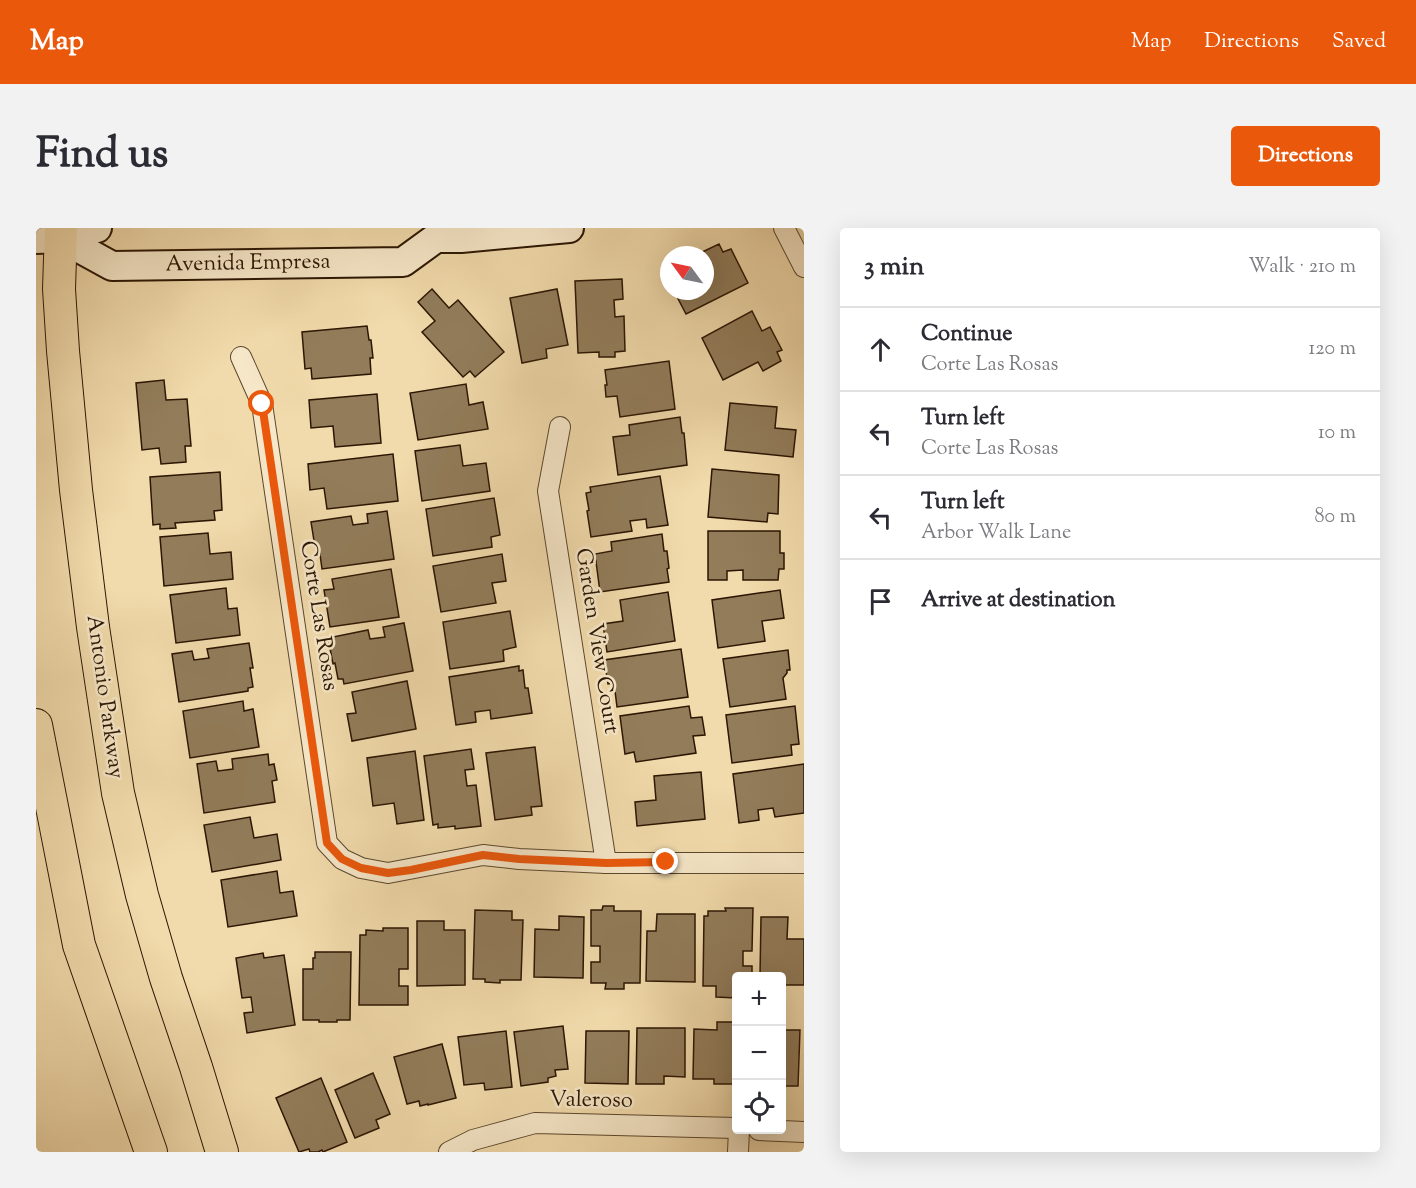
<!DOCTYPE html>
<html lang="en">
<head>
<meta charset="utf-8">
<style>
	body { margin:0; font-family:"Sorts Mill Goudy",serif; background:#f2f2f3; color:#2b2b33 }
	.controls { position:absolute; right:18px; bottom:18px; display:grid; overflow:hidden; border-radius:6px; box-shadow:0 6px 24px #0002 }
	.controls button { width:54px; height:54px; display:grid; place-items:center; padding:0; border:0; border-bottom:2px solid #e1e1e2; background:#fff; color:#2b2b33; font:30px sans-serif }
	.compass { position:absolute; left:624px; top:18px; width:54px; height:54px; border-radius:50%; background:#fff; box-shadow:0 6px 24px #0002; rotate:303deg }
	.stop { position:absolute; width:18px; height:18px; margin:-14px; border:4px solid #ea580c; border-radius:50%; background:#fff }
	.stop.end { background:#ea580c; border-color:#fff; box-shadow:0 2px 6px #0008 }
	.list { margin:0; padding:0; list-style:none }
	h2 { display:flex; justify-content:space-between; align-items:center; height:78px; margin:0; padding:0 24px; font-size:26px }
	h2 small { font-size:20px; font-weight:400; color:#7c7c81 }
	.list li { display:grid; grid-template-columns:39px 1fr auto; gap:18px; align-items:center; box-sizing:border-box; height:84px; padding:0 24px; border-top:2px solid #e1e1e2 }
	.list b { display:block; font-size:22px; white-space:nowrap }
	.list p { margin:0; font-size:20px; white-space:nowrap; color:#7c7c81 }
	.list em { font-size:20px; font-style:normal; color:#7c7c81 }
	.icon { flex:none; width:33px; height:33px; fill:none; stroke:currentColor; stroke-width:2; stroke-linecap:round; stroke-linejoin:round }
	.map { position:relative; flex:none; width:768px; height:924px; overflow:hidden; border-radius:6px }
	header { display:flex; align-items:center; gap:36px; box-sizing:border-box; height:84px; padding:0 30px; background:#ea580c; color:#fff }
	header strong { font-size:28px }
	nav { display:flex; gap:33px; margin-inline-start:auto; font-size:21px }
	.intro { display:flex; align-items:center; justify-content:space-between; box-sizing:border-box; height:144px; padding:0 36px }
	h1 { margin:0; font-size:42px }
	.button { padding:15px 27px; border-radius:6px; background:#ea580c; color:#fff; font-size:21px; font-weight:700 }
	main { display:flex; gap:36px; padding:0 36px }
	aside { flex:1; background:#fff; border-radius:6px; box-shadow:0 6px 24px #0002 }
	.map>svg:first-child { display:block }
	.building { fill:#927c5a; stroke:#2b1603; stroke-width:1.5 }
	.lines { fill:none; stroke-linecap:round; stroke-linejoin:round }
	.street-casing { stroke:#5c472d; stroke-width:22 }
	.secondary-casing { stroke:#2b1603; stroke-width:32 }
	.primary-casing { stroke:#2b1603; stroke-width:34 }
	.street { stroke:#f6e7c8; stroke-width:20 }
	.secondary { stroke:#f6e7c8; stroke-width:28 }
	.primary { stroke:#f1daab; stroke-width:32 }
	.route { stroke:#ea580c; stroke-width:8 }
	.labels { text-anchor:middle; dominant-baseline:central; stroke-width:5; stroke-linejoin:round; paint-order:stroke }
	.street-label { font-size:22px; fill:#2b1603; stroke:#f6e7c8 }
</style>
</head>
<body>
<header>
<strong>Map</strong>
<nav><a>Map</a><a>Directions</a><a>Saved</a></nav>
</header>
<div class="intro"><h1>Find us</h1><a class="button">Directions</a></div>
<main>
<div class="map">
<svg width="768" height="924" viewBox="0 0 768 924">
	<rect width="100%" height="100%" fill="#f1daab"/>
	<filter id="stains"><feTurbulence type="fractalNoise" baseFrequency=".00333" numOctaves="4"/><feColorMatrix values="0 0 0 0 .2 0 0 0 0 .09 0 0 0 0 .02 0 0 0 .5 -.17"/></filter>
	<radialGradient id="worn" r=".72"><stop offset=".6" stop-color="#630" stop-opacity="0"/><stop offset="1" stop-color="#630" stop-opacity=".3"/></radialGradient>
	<g class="building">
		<polygon points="683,16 687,24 695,21 712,55 650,86 638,63 669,63 669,27 660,27"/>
		<polygon points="586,51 587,71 578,72 579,89 588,88 589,123 579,124 579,129 563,129 563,124 542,125 539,53"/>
		<polygon points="396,61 413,80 422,72 468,124 439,149 434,143 427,149 386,104 399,93 382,74"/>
		<polygon points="521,61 532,117 510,121 511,130 486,135 474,70"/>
		<polygon points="716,83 726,103 734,99 746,122 741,124 745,133 727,143 722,134 687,152 666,110"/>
		<polygon points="331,98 333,112 335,112 337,130 334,130 335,146 276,151 275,140 269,141 266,104"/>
		<polygon points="633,133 639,181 584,189 581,168 570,169 569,157 571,157 569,142"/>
		<polygon points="128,152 130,172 151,171 155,218 149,218 150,234 125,236 123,220 106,222 100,155"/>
		<polygon points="430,156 433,177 447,174 452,201 382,212 374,165"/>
		<polygon points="341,166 345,215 299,219 297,198 275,200 273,172"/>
		<polygon points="694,175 741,179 739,200 760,202 757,229 689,222"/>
		<polygon points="644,189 646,205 648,205 651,237 582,247 577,209 594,207 593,197"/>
		<polygon points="424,217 427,238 450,235 454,263 386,273 379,223"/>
		<polygon points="357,226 362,273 291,281 288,260 274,262 272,236"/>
		<polygon points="676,241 743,247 742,286 732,285 731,294 672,289"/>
		<polygon points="184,244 186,282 178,283 179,292 139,295 140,300 124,301 124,296 117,297 114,249"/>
		<polygon points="624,248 632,297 611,300 610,291 594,293 596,303 555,309 551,283 553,282 550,265 555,264 554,259"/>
		<polygon points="458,270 464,307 455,309 456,319 397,328 390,281"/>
		<polygon points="351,283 358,331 286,341 283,319 279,319 275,294 315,288 317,297 332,295 331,286"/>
		<polygon points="672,303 744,303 744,325 748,325 748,341 743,341 742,352 707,352 707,342 691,343 691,352 672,352"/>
		<polygon points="172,305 174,326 195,324 197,351 128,358 124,309"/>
		<polygon points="626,306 628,323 631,323 633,340 631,341 633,354 564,364 559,326 576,323 575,314"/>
		<polygon points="466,326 470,353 456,355 460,375 405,384 397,338"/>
		<polygon points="355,341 363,389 294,399 288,362 298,361 296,351"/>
		<polygon points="190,360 192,381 201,380 204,407 140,415 134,367"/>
		<polygon points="744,362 748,390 726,393 729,413 682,420 676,372"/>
		<polygon points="632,364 639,413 571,424 567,396 587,393 584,372"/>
		<polygon points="474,383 480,419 467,422 468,433 414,441 407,394"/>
		<polygon points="368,395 377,443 308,456 307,451 302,451 299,435 297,436 292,410 332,402 334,411 349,409 347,399"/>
		<polygon points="213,415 217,440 214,440 217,459 212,460 212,463 143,474 136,426 156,423 158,432 173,430 171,421"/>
		<polygon points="645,421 652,469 581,479 578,455 572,456 568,432"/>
		<polygon points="752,422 754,442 751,442 751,445 747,450 750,471 694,479 687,431"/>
		<polygon points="483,438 483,443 487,442 489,460 492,460 496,485 455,491 454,482 439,484 440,494 420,497 413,449"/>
		<polygon points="371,453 380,501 316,513 311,486 320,485 316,464"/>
		<polygon points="207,473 208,483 217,481 223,519 154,530 147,483"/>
		<polygon points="653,478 655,490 666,489 669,507 657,508 660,525 600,534 598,524 589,526 584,488"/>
		<polygon points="759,478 763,516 755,517 756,527 696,535 690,487"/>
		<polygon points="499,519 506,578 495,579 496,587 459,592 450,525"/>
		<polygon points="435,521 438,541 429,542 431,558 440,557 445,598 419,601 419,598 402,600 402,596 397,597 388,528"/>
		<polygon points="379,523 388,592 361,596 358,575 337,578 331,530"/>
		<polygon points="232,526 233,537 238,536 241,552 236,553 239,574 168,585 161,536 180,533 182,543 197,541 196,531"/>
		<polygon points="768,536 768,585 739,589 737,580 722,582 723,592 703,595 697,546"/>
		<polygon points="665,544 669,591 601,598 599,574 620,572 618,548"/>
		<polygon points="214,589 218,610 241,606 245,632 176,644 168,597"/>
		<polygon points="241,643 244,665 257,663 261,688 192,699 185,652"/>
		<polygon points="567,678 578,678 578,683 605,683 604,755 588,755 588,761 569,761 570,755 555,755 555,734 564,734 564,718 555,718 555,682 566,682"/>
		<polygon points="689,680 717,680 716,723 707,723 707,738 716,738 716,748 700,748 700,770 680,769 680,758 667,758 668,688 672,688 672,683 690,683"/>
		<polygon points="439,682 476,683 476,692 487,692 485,752 464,752 464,755 449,754 449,751 437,751"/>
		<polygon points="621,686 659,686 659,754 610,753 611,703 620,703"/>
		<polygon points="523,688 548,689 547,750 498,749 499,701 523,702"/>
		<polygon points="725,689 752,689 751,711 768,711 768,757 746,757 746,748 724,748"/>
		<polygon points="381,693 408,693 408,702 429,702 429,757 381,758"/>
		<polygon points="347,700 372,700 372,741 363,741 363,758 372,758 372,777 323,777 324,707 330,707 330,702 347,703"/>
		<polygon points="279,724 315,724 314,792 301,792 301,794 283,794 283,792 267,792 267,741 277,741 277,730 279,730"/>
		<polygon points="227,725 228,730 248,727 259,797 211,805 208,785 217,784 215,769 206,770 200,730"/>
		<polygon points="681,794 700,794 700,856 678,856 678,851 657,851 658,801 681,802"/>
		<polygon points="527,798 532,841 519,842 520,848 512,850 512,854 485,858 478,804"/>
		<polygon points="601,800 649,800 649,849 628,848 628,856 600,856"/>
		<polygon points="746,802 764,802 762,858 746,858"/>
		<polygon points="470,803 476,859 449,862 448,855 428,857 422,809"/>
		<polygon points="550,803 593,803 592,856 549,855"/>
		<polygon points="406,816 420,870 392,877 392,876 384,878 383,873 371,876 358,829"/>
		<polygon points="337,845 354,886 340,892 343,900 319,910 299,862"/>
		<polygon points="285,850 311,914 287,924 286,922 282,924 274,924 273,921 263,924 240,870"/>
	</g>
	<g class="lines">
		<defs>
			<g id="street">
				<polyline points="748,0 768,39"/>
				<polyline points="205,129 226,176 291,615 306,631 325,640 352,645 447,627 483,631 570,635 768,635"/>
				<polyline points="524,199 512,263 570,635"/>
				<polyline points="723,902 768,904"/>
				<polyline points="413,924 437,912 499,895 700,900"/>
				<polyline points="702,924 703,902"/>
			</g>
			<g id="secondary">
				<polyline points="25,10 76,38 367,34 400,10 425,10 533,0"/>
				<polyline points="0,11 25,10 61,0"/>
			</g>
			<g id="primary">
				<polyline points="25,0 23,61 27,123 40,262 57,399 82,565 106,667 130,750 160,839 186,924"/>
				<polyline points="0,497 43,717 115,924"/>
			</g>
		</defs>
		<use href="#street" class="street-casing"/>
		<use href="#secondary" class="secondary-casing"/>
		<use href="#primary" class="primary-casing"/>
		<use href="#street" class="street"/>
		<use href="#secondary" class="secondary"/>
		<use href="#primary" class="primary"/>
	</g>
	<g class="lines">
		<polyline class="route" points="226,176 291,615 306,631 325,640 352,645 375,642 447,627 483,631 570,635 630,634"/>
	</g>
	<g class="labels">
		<g class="street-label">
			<text transform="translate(212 36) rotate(-1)">Avenida Empresa</text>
			<text transform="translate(282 388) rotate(81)">Corte Las Rosas</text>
			<text transform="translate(560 413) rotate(81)">Garden View Court</text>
			<text transform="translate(68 469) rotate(82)">Antonio Parkway</text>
			<text transform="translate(555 873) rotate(1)">Valeroso</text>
		</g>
	</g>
	<rect width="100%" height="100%" filter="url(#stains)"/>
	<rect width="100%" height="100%" fill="url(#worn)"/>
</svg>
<div class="controls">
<button>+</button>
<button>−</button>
<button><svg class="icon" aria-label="locate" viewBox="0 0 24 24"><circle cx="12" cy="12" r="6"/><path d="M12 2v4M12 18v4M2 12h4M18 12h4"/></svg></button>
</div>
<svg class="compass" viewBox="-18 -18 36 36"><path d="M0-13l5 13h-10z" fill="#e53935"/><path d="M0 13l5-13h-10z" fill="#7c7c81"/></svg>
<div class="stop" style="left:226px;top:176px"></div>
<div class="stop end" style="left:630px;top:634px"></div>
</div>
<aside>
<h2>3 min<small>Walk · 210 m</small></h2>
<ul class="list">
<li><svg class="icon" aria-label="ahead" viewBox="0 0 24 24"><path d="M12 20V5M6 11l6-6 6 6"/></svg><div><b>Continue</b><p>Corte Las Rosas</p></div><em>120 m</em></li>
<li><svg class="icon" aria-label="left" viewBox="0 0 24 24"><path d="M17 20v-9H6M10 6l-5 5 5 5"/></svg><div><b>Turn left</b><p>Corte Las Rosas</p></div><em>10 m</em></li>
<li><svg class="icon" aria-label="left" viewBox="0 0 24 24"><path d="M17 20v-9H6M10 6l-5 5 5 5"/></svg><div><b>Turn left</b><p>Arbor Walk Lane</p></div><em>80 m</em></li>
<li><svg class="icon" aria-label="arrive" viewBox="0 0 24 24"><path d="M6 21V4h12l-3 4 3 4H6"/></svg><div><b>Arrive at destination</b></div></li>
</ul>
</aside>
</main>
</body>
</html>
